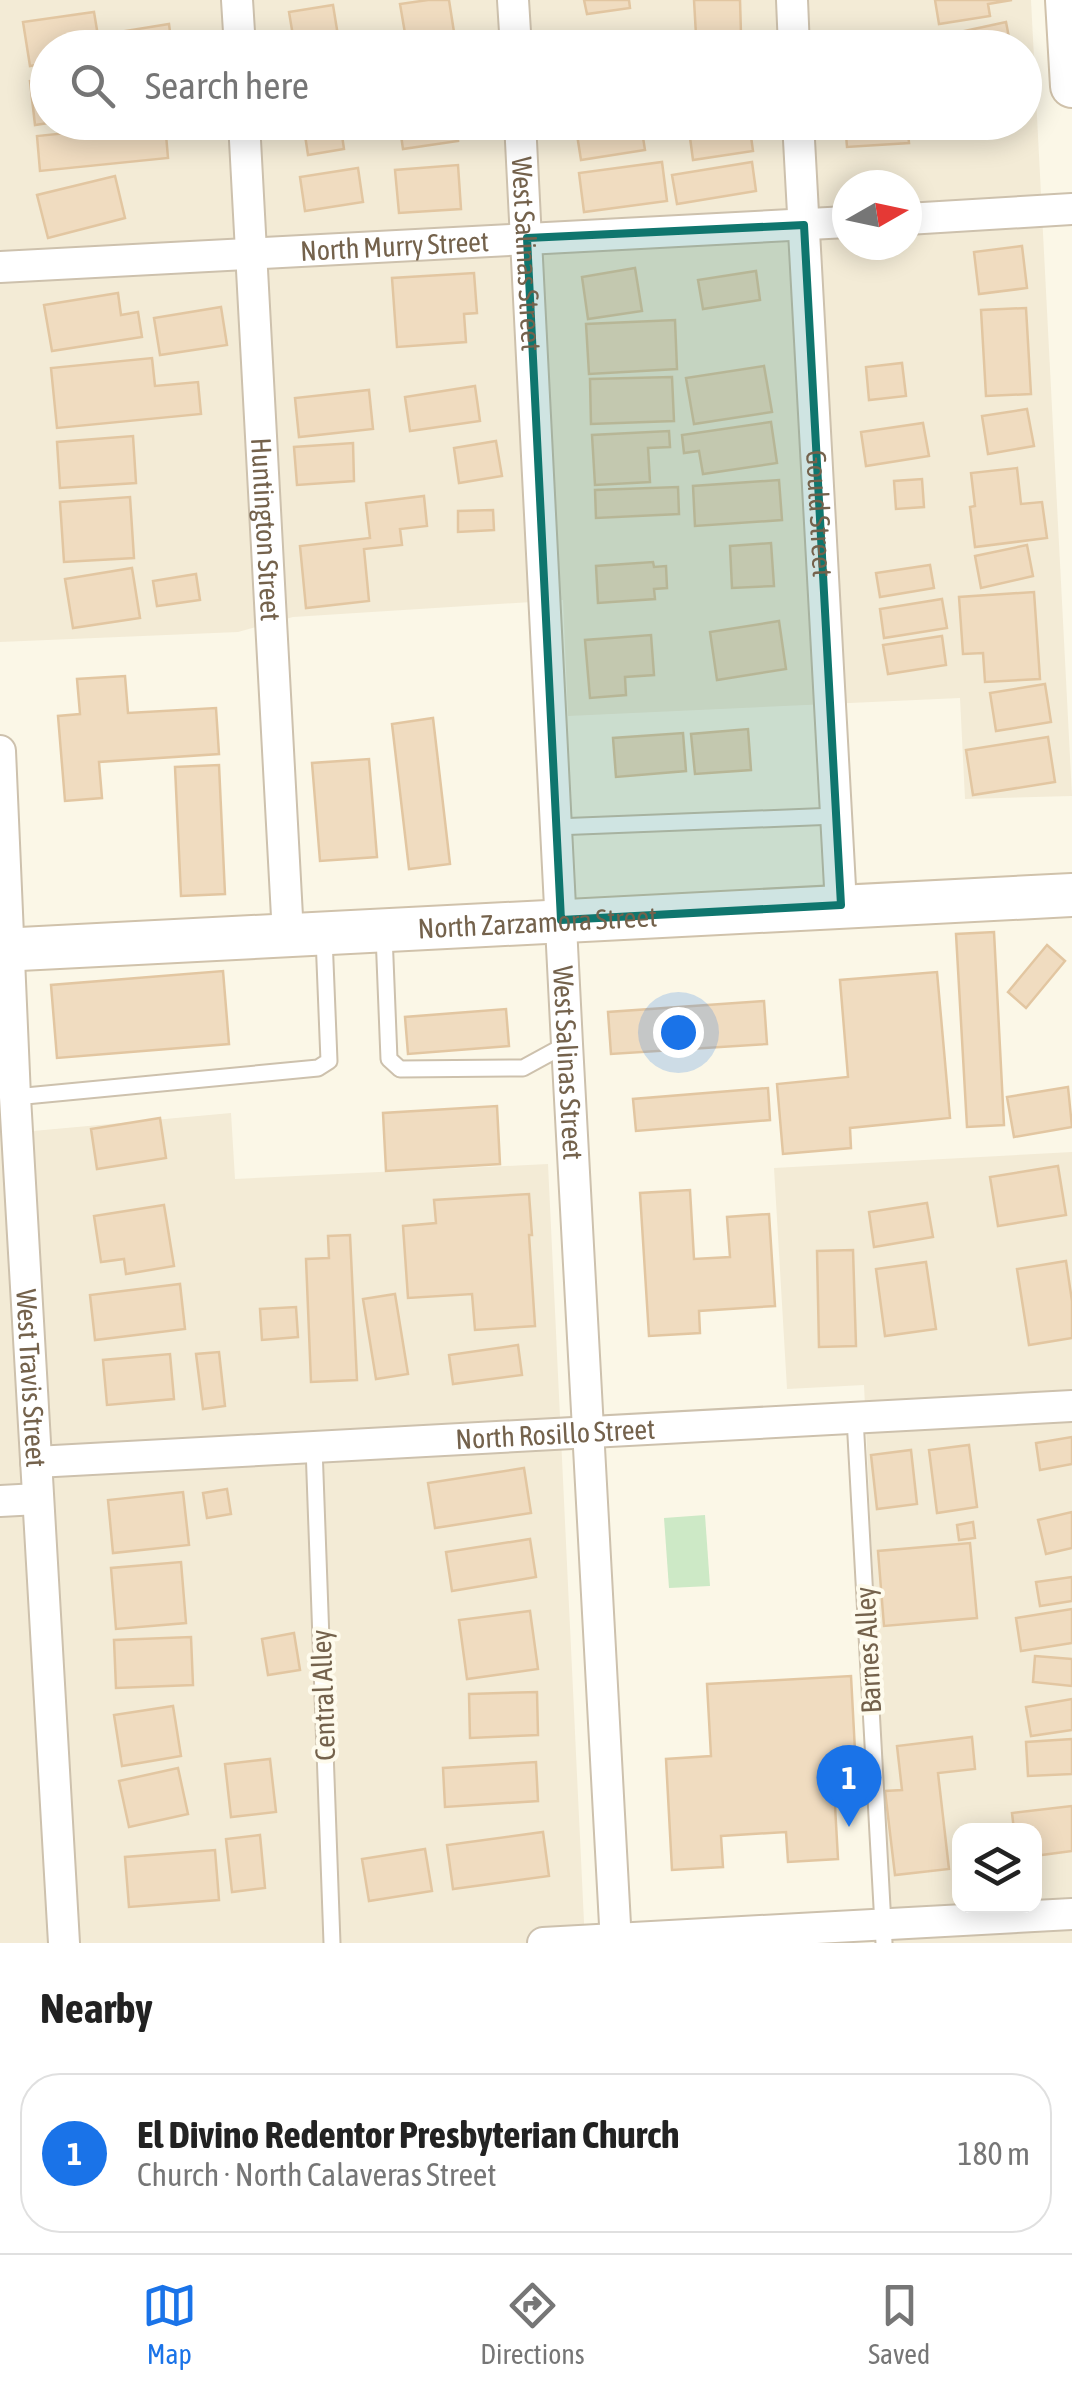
<!DOCTYPE html>
<html lang="en">
<head>
<meta charset="utf-8">
<style>
	body { margin:0; font-family:"Asap Condensed",sans-serif; background:#f6f6f6; color:#222 }
	.controls { position:absolute; right:30px; bottom:30px; display:grid; overflow:hidden; border-radius:20px; box-shadow:0 5px 25px #0003 }
	.controls button { width:90px; height:90px; display:grid; place-items:center; padding:0; border:0; border-bottom:2px solid #e0e0e0; background:#fff; color:#222; font:50px sans-serif }
	.compass { position:absolute; left:832px; top:170px; width:90px; height:90px; border-radius:50%; background:#fff; box-shadow:0 5px 25px #0003; rotate:81deg }
	.you { position:absolute; left:678px; top:1032px; width:35px; height:35px; margin:-25px; border:8px solid #fff; border-radius:50%; background:#1a73e8; box-shadow:0 0 0 15px #1a73e833 }
	.badge { display:grid; place-items:center; width:65px; height:65px; border-radius:50%; background:#1a73e8; color:#fff; font-size:32px; font-weight:700 }
	.pin { position:absolute; translate:-50% -82px; filter:drop-shadow(0 2px 5px #0008) }
	.pin::after { content:''; position:absolute; top:52px; width:35px; height:30px; background:inherit; clip-path:polygon(0 0,100% 0,50% 100%) }
	.list { margin:0; padding:0; list-style:none }
	h2 { display:flex; justify-content:space-between; align-items:center; height:130px; margin:0; padding:0 40px; font-size:42px }
	h2 small { font-size:32px; font-weight:400; color:#767676 }
	.list li { display:grid; grid-template-columns:65px 1fr auto; gap:30px; align-items:center; box-sizing:border-box; height:160px; margin:0 20px 20px; padding:0 20px; border:2px solid #e0e0e0; border-radius:40px }
	.list b { display:block; font-size:38px; white-space:nowrap }
	.list p { margin:0; font-size:32px; white-space:nowrap; color:#767676 }
	.list em { font-size:32px; font-style:normal; color:#767676 }
	.icon { flex:none; width:55px; height:55px; fill:none; stroke:currentColor; stroke-width:2; stroke-linecap:round; stroke-linejoin:round }
	.map { position:relative; flex:none; width:1072px; height:1943px; overflow:hidden }
	.search { position:absolute; background:#fff; box-shadow:0 5px 25px #0003; left:30px; right:30px; top:30px; height:110px; display:flex; align-items:center; gap:25px; box-sizing:border-box; padding:0 35px; border-radius:55px; color:#767676; font-size:38px }
	.sheet { height:310px; background:#fff }
	nav { display:flex; justify-content:space-around; align-items:center; box-sizing:border-box; height:140px; border-top:2px solid #e0e0e0; background:#fff; font-size:28px; color:#767676 }
	nav a { display:grid; justify-items:center; gap:5px }
	nav .on { color:#1a73e8 }
	.map>svg:first-child { display:block }
	.residential { fill:#f3ebd6; fill-rule:evenodd }
	.green { fill:#cde9c6 }
	.building { fill:#f0dcc0; stroke:#e2c6a1; stroke-width:2.5 }
	.lines { fill:none; stroke-linecap:round; stroke-linejoin:round }
	.service-casing { stroke:#cdc1ad; stroke-width:19 }
	.minor-casing { stroke:#cdc1ad; stroke-width:34 }
	.secondary-casing { stroke:#d0c2ab; stroke-width:46 }
	.service { stroke:#fff; stroke-width:15 }
	.minor { stroke:#fff; stroke-width:30 }
	.secondary { stroke:#fff; stroke-width:42 }
	.marked { fill:#0f766e; fill-opacity:0.2; stroke:#0f766e; stroke-width:8; stroke-linejoin:round }
	.labels { text-anchor:middle; dominant-baseline:central; stroke-width:8; stroke-linejoin:round; paint-order:stroke }
	.street-label { font-size:28px; fill:#74624c; stroke:#fefbed }
</style>
</head>
<body>
<div class="map">
<svg width="1072" height="1943" viewBox="0 0 1072 1943">
	<rect width="100%" height="100%" fill="#fbf7e7"/>
	<g class="residential">
		<path d="M0,0H1031L1072,796L965,799L960,698L568,716L563,600L293,617L238,632L0,642ZM48,48H1024V122H48ZM847,185H907V245H847Z"/>
		<polygon points="231,1113 235,1179 548,1164 585,1943 0,1943 0,1134"/>
		<path d="M1072,1152V1943H890L864,1385L787,1389L774,1168ZM960,1830H1034V1906H960Z"/>
	</g>
	<polygon class="green" points="705,1515 710,1586 669,1588 664,1518"/>
	<g class="building">
		<polygon points="428,0 449,0 454,32 406,39 400,4"/>
		<polygon points="584,0 629,0 630,8 587,14"/>
		<polygon points="694,0 740,0 741,34 696,35"/>
		<polygon points="935,0 1012,0 988,4 990,16 939,24"/>
		<polygon points="333,5 339,42 295,48 289,12"/>
		<polygon points="94,12 100,48 48,48 48,63 30,66 23,22"/>
		<polygon points="1006,22 1011,48 940,48 937,37"/>
		<polygon points="169,24 172,48 115,48 113,33"/>
		<polygon points="743,39 744,48 689,48"/>
		<polygon points="639,42 640,48 583,48 583,46"/>
		<polygon points="48,79 48,122 55,122 35,125 30,81"/>
		<polygon points="303,122 340,122 344,149 308,155"/>
		<polygon points="399,122 455,122 458,141 403,149"/>
		<polygon points="575,122 658,122 641,125 645,150 581,160"/>
		<polygon points="735,122 749,122 753,151 693,160 689,130"/>
		<polygon points="845,122 907,122 909,143 847,147"/>
		<polygon points="945,122 977,122 949,133"/>
		<polygon points="165,123 168,158 40,171 37,136"/>
		<polygon points="662,162 667,201 584,212 579,173"/>
		<polygon points="752,162 756,191 677,204 672,175"/>
		<polygon points="458,165 461,209 399,213 395,170"/>
		<polygon points="358,168 363,202 305,211 300,177"/>
		<polygon points="115,176 125,218 48,238 37,195"/>
		<polygon points="1022,246 1027,288 979,294 974,252"/>
		<polygon points="635,268 642,311 588,319 582,277"/>
		<polygon points="756,271 760,300 703,309 698,280"/>
		<polygon points="474,273 477,313 464,314 466,342 397,347 392,278"/>
		<polygon points="118,293 121,315 138,312 142,337 52,351 44,305"/>
		<polygon points="221,307 227,345 160,355 154,318"/>
		<polygon points="1026,308 1031,394 986,396 981,310"/>
		<polygon points="675,320 677,369 589,374 586,324"/>
		<polygon points="152,358 155,386 198,382 201,414 57,428 51,368"/>
		<polygon points="902,363 906,396 869,400 866,367"/>
		<polygon points="764,366 772,412 694,424 686,378"/>
		<polygon points="672,377 674,421 591,424 590,379"/>
		<polygon points="475,386 480,421 410,431 405,397"/>
		<polygon points="369,390 373,429 299,437 295,398"/>
		<polygon points="1027,409 1034,446 988,454 982,416"/>
		<polygon points="771,422 777,463 703,474 699,451 684,453 682,435"/>
		<polygon points="923,423 929,456 866,466 861,432"/>
		<polygon points="669,431 670,447 648,448 650,482 595,485 592,435"/>
		<polygon points="133,436 136,483 60,488 57,442"/>
		<polygon points="496,441 502,476 459,483 454,448"/>
		<polygon points="353,443 354,481 297,485 294,447"/>
		<polygon points="1017,468 1021,504 1042,502 1047,538 975,547 970,507 975,506 971,473"/>
		<polygon points="922,479 924,507 896,509 894,481"/>
		<polygon points="779,480 782,520 695,526 693,486"/>
		<polygon points="678,487 679,514 596,518 595,490"/>
		<polygon points="424,496 427,526 400,529 402,545 364,549 369,601 306,608 300,546 370,538 366,503"/>
		<polygon points="130,497 134,558 64,562 60,502"/>
		<polygon points="493,510 494,530 458,532 458,511"/>
		<polygon points="771,543 774,586 732,588 730,546"/>
		<polygon points="1027,545 1033,576 981,588 975,556"/>
		<polygon points="653,562 654,567 666,566 667,588 654,589 655,599 598,603 596,566"/>
		<polygon points="930,565 934,588 880,597 876,573"/>
		<polygon points="132,568 140,618 73,628 65,579"/>
		<polygon points="196,574 200,600 157,606 153,581"/>
		<polygon points="1034,592 1040,679 985,682 983,653 963,654 959,597"/>
		<polygon points="942,599 947,628 884,638 880,609"/>
		<polygon points="779,621 786,669 717,680 710,632"/>
		<polygon points="651,635 654,675 625,677 626,695 590,698 585,640"/>
		<polygon points="942,636 946,665 888,674 883,645"/>
		<polygon points="125,676 128,713 216,708 219,754 99,762 102,798 65,801 58,716 80,714 77,679"/>
		<polygon points="1045,684 1051,722 996,731 990,693"/>
		<polygon points="433,718 450,864 409,869 392,724"/>
		<polygon points="748,729 751,770 695,774 691,734"/>
		<polygon points="683,733 686,771 616,777 613,738"/>
		<polygon points="1048,737 1055,782 973,795 966,750"/>
		<polygon points="369,759 377,857 320,861 312,763"/>
		<polygon points="219,765 225,894 181,896 175,767"/>
		<polygon points="994,932 1004,1125 967,1127 956,934"/>
		<polygon points="1047,945 1065,961 1026,1008 1008,992"/>
		<polygon points="223,971 229,1044 57,1058 51,985"/>
		<polygon points="937,972 950,1118 850,1128 851,1148 783,1154 777,1084 848,1077 840,980"/>
		<polygon points="764,1001 767,1044 611,1054 608,1012"/>
		<polygon points="506,1009 509,1046 408,1054 405,1017"/>
		<polygon points="1068,1087 1072,1127 1014,1137 1007,1097"/>
		<polygon points="768,1088 770,1120 636,1131 633,1099"/>
		<polygon points="497,1106 500,1164 386,1171 383,1113"/>
		<polygon points="160,1118 166,1158 97,1169 91,1129"/>
		<polygon points="1058,1166 1066,1215 998,1226 990,1177"/>
		<polygon points="690,1190 694,1259 730,1257 727,1217 769,1214 775,1306 699,1311 700,1333 649,1336 640,1193"/>
		<polygon points="529,1194 532,1235 529,1235 535,1326 475,1330 472,1294 408,1298 403,1226 436,1223 434,1200"/>
		<polygon points="927,1203 933,1237 874,1247 869,1212"/>
		<polygon points="164,1205 174,1266 126,1274 124,1259 101,1262 94,1216"/>
		<polygon points="350,1235 357,1380 311,1382 306,1259 329,1258 328,1236"/>
		<polygon points="853,1250 856,1346 819,1347 817,1251"/>
		<polygon points="1066,1261 1072,1301 1072,1338 1029,1345 1017,1269"/>
		<polygon points="926,1262 936,1329 885,1336 876,1269"/>
		<polygon points="180,1284 185,1329 95,1340 90,1295"/>
		<polygon points="395,1294 408,1374 376,1379 363,1299"/>
		<polygon points="296,1307 298,1337 262,1340 260,1309"/>
		<polygon points="518,1345 522,1375 453,1384 449,1355"/>
		<polygon points="219,1352 225,1406 203,1409 196,1354"/>
		<polygon points="170,1354 174,1399 107,1405 103,1360"/>
		<polygon points="1072,1437 1072,1464 1040,1470 1036,1443"/>
		<polygon points="969,1445 977,1507 937,1513 929,1450"/>
		<polygon points="911,1450 917,1504 877,1509 871,1455"/>
		<polygon points="524,1468 531,1513 435,1528 428,1483"/>
		<polygon points="227,1489 231,1514 207,1518 203,1493"/>
		<polygon points="183,1492 189,1545 113,1553 108,1500"/>
		<polygon points="1072,1512 1072,1548 1046,1554 1038,1520"/>
		<polygon points="973,1522 975,1538 959,1540 957,1525"/>
		<polygon points="530,1539 536,1577 452,1591 446,1552"/>
		<polygon points="970,1543 977,1618 884,1626 878,1551"/>
		<polygon points="181,1562 186,1623 116,1629 111,1568"/>
		<polygon points="1072,1577 1072,1601 1040,1606 1036,1582"/>
		<polygon points="1072,1609 1072,1643 1021,1651 1016,1618"/>
		<polygon points="530,1611 538,1669 467,1679 459,1620"/>
		<polygon points="294,1633 300,1670 268,1675 262,1639"/>
		<polygon points="191,1637 193,1685 116,1688 114,1640"/>
		<polygon points="1035,1656 1072,1659 1072,1686 1033,1682"/>
		<polygon points="851,1676 855,1751 832,1752 838,1859 788,1862 786,1832 721,1836 723,1867 672,1870 666,1759 711,1756 707,1684"/>
		<polygon points="537,1692 538,1735 470,1738 469,1694"/>
		<polygon points="1072,1699 1072,1730 1031,1736 1026,1707"/>
		<polygon points="173,1706 181,1756 122,1766 114,1715"/>
		<polygon points="972,1737 975,1769 938,1773 949,1869 895,1875 885,1791 902,1790 897,1746"/>
		<polygon points="1072,1739 1072,1774 1028,1776 1026,1742"/>
		<polygon points="270,1759 276,1812 231,1817 225,1764"/>
		<polygon points="536,1762 538,1801 445,1807 443,1768"/>
		<polygon points="178,1768 188,1814 129,1827 119,1781"/>
		<polygon points="1072,1806 1072,1851 1034,1856 1034,1830 1014,1830 1012,1813"/>
		<polygon points="543,1832 549,1876 453,1889 447,1845"/>
		<polygon points="260,1835 265,1888 232,1892 226,1839"/>
		<polygon points="425,1849 432,1891 369,1901 362,1859"/>
		<polygon points="215,1850 219,1900 129,1907 125,1857"/>
	</g>
	<g class="lines">
		<defs>
			<g id="service">
				<polyline points="555,827 836,816"/>
				<polyline points="384,934 389,1059 400,1069 523,1068 567,1044"/>
				<polyline points="15,1097 318,1068 329,1061 324,937"/>
				<polyline points="855,1418 884,1943"/>
				<polyline points="314,1447 332,1943"/>
			</g>
			<g id="minor">
				<polyline points="237,0 240,48"/>
				<polyline points="513,0 516,48"/>
				<polyline points="792,0 794,48"/>
				<path id="s1" d="M244,122L288,935"/>
				<path id="s2" d="M520,122L567,1044L616,1943"/>
				<path id="s3" d="M798,122L841,905"/>
				<polyline points="907,219 1072,209"/>
				<path id="s4" d="M0,267L847,222"/>
				<path id="s5" d="M0,751L15,1097L64,1943"/>
				<path id="s6" d="M36,1462L1072,1406"/>
				<polyline points="0,1501 38,1499"/>
				<polyline points="543,1943 1072,1914"/>
			</g>
			<g id="secondary">
				<polyline points="1067,0 1072,86"/>
				<path id="s7" d="M0,950L1072,895"/>
			</g>
		</defs>
		<use href="#service" class="service-casing"/>
		<use href="#minor" class="minor-casing"/>
		<use href="#secondary" class="secondary-casing"/>
		<use href="#service" class="service"/>
		<use href="#minor" class="minor"/>
		<use href="#secondary" class="secondary"/>
	</g>
	<path class="marked" d="M804,225L841,905L561,920L527,238Z"/>
	<g class="labels">
		<g class="street-label">
			<text stroke="none"><textPath href="#s4" startOffset="395">North Murry Street</textPath></text>
			<text stroke="none"><textPath href="#s2" startOffset="132">West Salinas Street</textPath></text>
			<text stroke="none"><textPath href="#s3" startOffset="392">Gould Street</textPath></text>
			<text stroke="none"><textPath href="#s1" startOffset="408">Huntington Street</textPath></text>
			<text stroke="none"><textPath href="#s7" startOffset="538">North Zarzamora Street</textPath></text>
			<text stroke="none"><textPath href="#s2" startOffset="942">West Salinas Street</textPath></text>
			<text stroke="none"><textPath href="#s5" startOffset="628">West Travis Street</textPath></text>
			<text stroke="none"><textPath href="#s6" startOffset="520">North Rosillo Street</textPath></text>
			<text transform="translate(868 1650) rotate(-93)">Barnes Alley</text>
			<text transform="translate(323 1695) rotate(-92)">Central Alley</text>
		</g>
	</g>
</svg>
<div class="controls">
<button><svg class="icon" aria-label="layers" viewBox="0 0 24 24"><path d="M12 4l9 5-9 5-9-5zM3 14l9 5 9-5"/></svg></button>
</div>
<svg class="compass" viewBox="-18 -18 36 36"><path d="M0-13l5 13h-10z" fill="#e53935"/><path d="M0 13l5-13h-10z" fill="#767676"/></svg>
<div class="you"></div>
<div class="pin badge" style="left:849px;top:1827px">1</div>
<div class="search"><svg class="icon" aria-label="search" viewBox="0 0 24 24"><circle cx="10" cy="10" r="6"/><path d="M15 15l6 6"/></svg>Search here</div>
</div>
<section class="sheet">
<h2>Nearby<small></small></h2>
<ul class="list">
<li><span class="badge">1</span><div><b>El Divino Redentor Presbyterian Church</b><p>Church · North Calaveras Street</p></div><em>180 m</em></li>
</ul>
</section>
<nav>
<a class="on"><svg class="icon" aria-label="map" viewBox="0 0 24 24"><path d="M3 6l6-2 6 2 6-2v14l-6 2-6-2-6 2zM9 4v14M15 6v14"/></svg>Map</a>
<a><svg class="icon" aria-label="directions" viewBox="0 0 24 24"><path d="M12 3l9 9-9 9-9-9zM9 14v-3h6M13 9l2 2-2 2"/></svg>Directions</a>
<a><svg class="icon" aria-label="saved" viewBox="0 0 24 24"><path d="M7 4h10v16l-5-4-5 4z"/></svg>Saved</a>
</nav>
</body>
</html>
